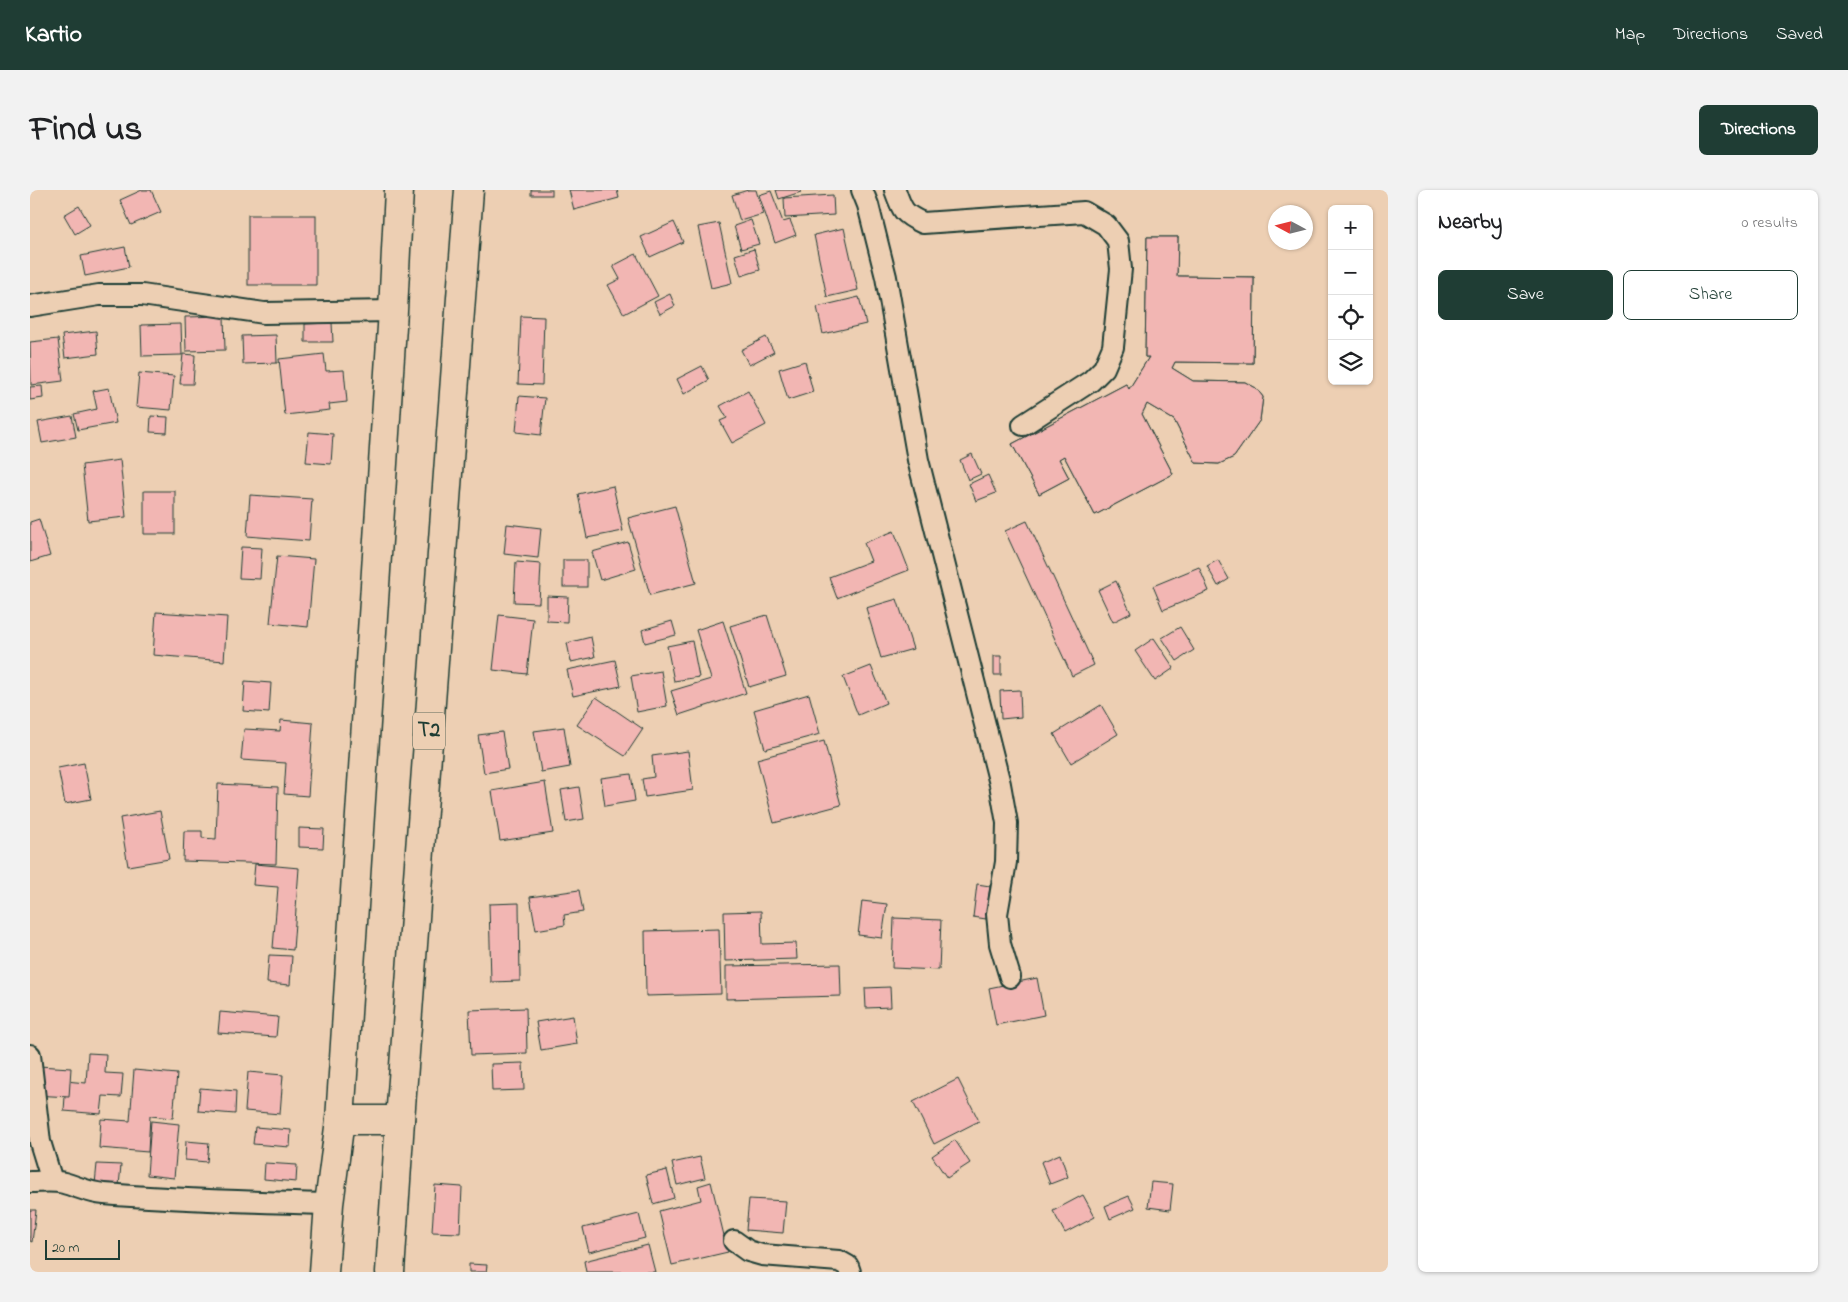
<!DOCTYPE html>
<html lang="en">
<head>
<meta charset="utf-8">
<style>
	body { margin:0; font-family:"Indie Flower",sans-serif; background:#f2f2f2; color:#202124 }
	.controls { position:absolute; right:15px; top:15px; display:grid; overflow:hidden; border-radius:8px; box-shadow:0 1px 4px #0004 }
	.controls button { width:45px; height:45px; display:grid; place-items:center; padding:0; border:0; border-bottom:1px solid #e0e0e0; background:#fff; color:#202124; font:25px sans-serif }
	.compass { position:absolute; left:1238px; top:15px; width:45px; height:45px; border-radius:50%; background:#fff; box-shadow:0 1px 4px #0004; rotate:277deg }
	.scale { position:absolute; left:15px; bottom:12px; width:75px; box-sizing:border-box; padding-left:5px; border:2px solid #1f3d34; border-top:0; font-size:14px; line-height:18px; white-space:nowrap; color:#1f3d34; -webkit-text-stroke:4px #edcfb3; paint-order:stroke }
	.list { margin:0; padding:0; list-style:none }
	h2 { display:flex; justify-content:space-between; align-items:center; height:65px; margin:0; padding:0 20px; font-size:21px }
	h2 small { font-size:16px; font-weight:400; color:#757577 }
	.actions { display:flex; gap:10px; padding:15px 20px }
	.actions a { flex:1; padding:11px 0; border:1px solid #1f3d34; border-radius:8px; text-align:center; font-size:18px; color:#1f3d34 }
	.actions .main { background:#1f3d34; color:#fff }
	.icon { flex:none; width:28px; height:28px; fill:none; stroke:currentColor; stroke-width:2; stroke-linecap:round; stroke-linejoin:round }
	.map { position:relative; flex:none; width:1358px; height:1082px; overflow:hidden; border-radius:8px }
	header { display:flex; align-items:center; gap:30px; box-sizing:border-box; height:70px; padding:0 25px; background:#1f3d34; color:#fff }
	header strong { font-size:24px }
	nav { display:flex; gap:28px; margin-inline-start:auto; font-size:18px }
	.intro { display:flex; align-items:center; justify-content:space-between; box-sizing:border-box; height:120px; padding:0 30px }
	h1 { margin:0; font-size:35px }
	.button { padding:12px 22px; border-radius:8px; background:#1f3d34; color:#fff; font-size:18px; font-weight:700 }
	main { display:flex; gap:30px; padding:0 30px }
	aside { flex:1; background:#fff; border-radius:8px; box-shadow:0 1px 4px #0004 }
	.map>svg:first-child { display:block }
	.building { fill:#f2b6b3; stroke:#1f3d34; fill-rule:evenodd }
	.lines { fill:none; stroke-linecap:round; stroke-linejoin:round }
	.minor-casing { stroke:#1f3d34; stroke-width:24 }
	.trunk-casing { stroke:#1f3d34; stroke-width:31 }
	.minor { stroke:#edcfb3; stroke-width:20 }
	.trunk { stroke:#edcfb3; stroke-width:28 }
	.labels { text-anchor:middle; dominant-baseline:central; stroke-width:4; stroke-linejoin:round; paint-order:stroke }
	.shield { fill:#edcfb3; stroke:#5d695a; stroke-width:1 }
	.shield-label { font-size:21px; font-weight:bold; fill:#1f3d34 }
</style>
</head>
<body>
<header>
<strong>Kartio</strong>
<nav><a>Map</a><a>Directions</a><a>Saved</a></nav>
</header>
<div class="intro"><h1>Find us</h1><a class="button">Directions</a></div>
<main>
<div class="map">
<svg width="1358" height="1082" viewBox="0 0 1358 1082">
	<rect width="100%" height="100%" fill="#edcfb3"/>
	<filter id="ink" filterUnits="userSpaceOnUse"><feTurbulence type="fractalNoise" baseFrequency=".02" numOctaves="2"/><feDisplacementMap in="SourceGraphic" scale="10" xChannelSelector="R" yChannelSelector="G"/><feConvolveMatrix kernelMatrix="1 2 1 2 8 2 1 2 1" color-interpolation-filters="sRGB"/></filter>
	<g filter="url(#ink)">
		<g class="building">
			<polygon points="112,0 121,0 131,22 101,35 90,10"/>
			<rect x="501" y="0" width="21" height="5"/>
			<polygon points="539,0 587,0 589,8 544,20"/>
			<polygon points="718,0 726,0 733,24 710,31 702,5"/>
			<polygon points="746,0 770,0 771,2 749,9"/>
			<polygon points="741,1 753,32 760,30 766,45 745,53 729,5"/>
			<polygon points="803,5 804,25 755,28 754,8"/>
			<polygon points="49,16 60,35 45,44 34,25"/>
			<rect x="218" y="25" width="68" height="70"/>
			<polygon points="721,30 729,54 711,59 704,36"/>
			<polygon points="644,32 653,52 620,67 611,47"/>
			<polygon points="689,33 702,93 681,98 668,37"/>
			<polygon points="814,38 828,100 797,107 784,45"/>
			<path d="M1117,47H1148L1147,86L1224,87L1223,173L1145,172L1142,178L1163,191L1215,192L1226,198L1233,207L1230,230L1204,267L1189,274L1166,273L1144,230L1117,214L1112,224L1143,284L1065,325L1034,266L1029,269L1039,288L1009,304L982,254L1096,194L1099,199L1119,167H1115ZM1147,113H1196L1195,145H1147ZM1089,237L1108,272L1080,287L1061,251Z"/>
			<polygon points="1117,47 1148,47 1147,86 1224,87 1223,173 1145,172 1142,178 1163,191 1215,192 1226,198 1233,207 1230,230 1204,267 1189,274 1166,273 1144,230 1117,214 1112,224 1143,284 1065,325 1034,266 1029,269 1039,288 1009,304 982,254 1096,194 1099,199 1119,167 1115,167"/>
			<polygon points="95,57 99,77 55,86 51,66"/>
			<polygon points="724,59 730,80 711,86 705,65"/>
			<polygon points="606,64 628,106 594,124 578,95 590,89 583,76"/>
			<polygon points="640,104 645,116 630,124 624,112"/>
			<polygon points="829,107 836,134 793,144 787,117"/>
			<polygon points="194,126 195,160 156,161 155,127"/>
			<polygon points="491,126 514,127 512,195 488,194"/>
			<polygon points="302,133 303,152 275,152 275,134"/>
			<polygon points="151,134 152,165 112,166 111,135"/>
			<polygon points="66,141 68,164 35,168 32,145"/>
			<polygon points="246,145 247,173 213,174 212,146"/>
			<polygon points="736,147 744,162 719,175 711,160"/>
			<polygon points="28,149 33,191 1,195 0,152"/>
			<polygon points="153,164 165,165 163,194 150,194"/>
			<polygon points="294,164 296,181 314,180 317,212 299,214 300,220 255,225 249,169"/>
			<polygon points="775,171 783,202 758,210 749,179"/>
			<polygon points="672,176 679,190 654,204 647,189"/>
			<polygon points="109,183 144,186 141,220 106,217"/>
			<polygon points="12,196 13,208 0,210 0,197"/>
			<polygon points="79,198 86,233 48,240 44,224 67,219 63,201"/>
			<polygon points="718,201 736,235 702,253 690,231 697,228 690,216"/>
			<polygon points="489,206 515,208 511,245 486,242"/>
			<polygon points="42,226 46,247 12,253 8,232"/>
			<polygon points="121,226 138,227 137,243 120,242"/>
			<polygon points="279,242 303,244 301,274 276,272"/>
			<polygon points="942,264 951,284 938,290 930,270"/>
			<polygon points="90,270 96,327 58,331 52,275"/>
			<polygon points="958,285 966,303 946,311 939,294"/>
			<polygon points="583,296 593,341 557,348 548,304"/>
			<rect x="114" y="301" width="31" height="43"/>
			<polygon points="220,305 282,309 279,351 217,346"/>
			<polygon points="645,316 666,393 620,405 598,328"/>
			<polygon points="9,329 20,366 0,372 0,332"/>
			<polygon points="997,331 1064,475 1042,486 975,341"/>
			<polygon points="477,334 511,338 508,368 474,364"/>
			<polygon points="864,341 879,380 807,408 799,387 841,371 834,353"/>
			<polygon points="598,352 606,379 570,390 562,362"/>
			<polygon points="211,357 232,358 230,389 209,388"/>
			<polygon points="247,366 284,369 278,437 240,433"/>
			<rect x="533" y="370" width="24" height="27"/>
			<polygon points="1188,370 1199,389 1188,396 1177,376"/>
			<polygon points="486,372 511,374 509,413 484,412"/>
			<polygon points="1169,377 1179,401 1133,420 1123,396"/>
			<polygon points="1086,391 1101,423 1083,432 1068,400"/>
			<polygon points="517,406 538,407 537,432 517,431"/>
			<polygon points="867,409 883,459 851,468 836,418"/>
			<polygon points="126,422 197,427 194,471 123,465"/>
			<polygon points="469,425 503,429 497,484 463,480"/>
			<polygon points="737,425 756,486 719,497 700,436"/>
			<polygon points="642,431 646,445 615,453 612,440"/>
			<polygon points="693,431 716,503 649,525 641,501 681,489 666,440"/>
			<polygon points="1150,437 1164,460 1147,471 1132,448"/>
			<polygon points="561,447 565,467 541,472 537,453"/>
			<polygon points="1124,448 1144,478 1125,491 1105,461"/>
			<polygon points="662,451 669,487 644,491 637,456"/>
			<rect x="964" y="466" width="7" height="19"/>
			<polygon points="585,470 591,496 543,506 537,480"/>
			<polygon points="841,476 856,513 828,525 813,487"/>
			<polygon points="631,481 637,516 607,522 601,486"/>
			<polygon points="215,491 241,493 239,523 213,521"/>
			<polygon points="990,500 991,527 971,529 970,501"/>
			<polygon points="779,504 790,544 735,559 724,520"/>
			<polygon points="566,507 613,539 595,566 547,535"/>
			<polygon points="1071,515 1088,544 1041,573 1024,544"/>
			<polygon points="251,530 283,533 278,606 254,604 256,573 211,570 214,539 250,541"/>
			<polygon points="534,537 540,577 511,582 504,541"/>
			<polygon points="472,542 478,579 454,583 448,545"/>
			<polygon points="794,551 811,615 744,633 727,569"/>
			<polygon points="658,561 663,600 615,607 612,589 624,587 622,566"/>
			<polygon points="54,573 61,609 35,614 28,578"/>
			<polygon points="601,584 605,611 575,616 571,588"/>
			<polygon points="515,592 523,643 470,651 462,601"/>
			<polygon points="188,594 248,597 246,674 153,671 154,641 172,641 172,648 186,649"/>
			<polygon points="549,597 554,629 536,632 531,600"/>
			<polygon points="130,621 139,669 98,676 90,628"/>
			<polygon points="269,638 294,639 293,658 269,657"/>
			<polygon points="225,674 269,678 263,760 243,758 248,697 223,695"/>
			<polygon points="947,694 960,696 956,729 943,727"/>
			<polygon points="549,700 553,722 534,725 535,735 506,740 500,707"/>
			<polygon points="832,711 857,714 852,748 828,745"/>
			<polygon points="489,713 490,791 461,792 459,714"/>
			<polygon points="731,721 732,754 766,753 767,769 695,771 694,722"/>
			<polygon points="864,728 911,730 909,780 862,778"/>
			<polygon points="689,739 691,804 616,806 615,741"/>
			<polygon points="239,765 262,766 260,795 237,793"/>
			<polygon points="810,774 811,806 696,809 696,776"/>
			<polygon points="1007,788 1014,825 966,835 959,798"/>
			<polygon points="860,797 861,817 836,818 835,798"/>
			<polygon points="496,818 497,863 441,865 439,820"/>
			<polygon points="190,822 248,827 246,847 188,843"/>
			<polygon points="543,826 547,854 511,860 506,832"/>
			<polygon points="58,863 76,864 75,883 93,884 91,907 73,906 71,924 34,921 36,891 56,893"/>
			<polygon points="493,873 494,900 462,901 461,874"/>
			<polygon points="8,876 41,878 39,907 5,905"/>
			<polygon points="104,880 147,884 143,928 120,926 118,962 69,958 71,929 100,931"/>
			<polygon points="218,882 253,885 250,924 215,921"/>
			<polygon points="928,889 949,931 904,954 883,912"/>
			<polygon points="170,898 206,901 205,924 168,921"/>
			<polygon points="121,931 149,934 144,988 117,985"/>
			<polygon points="225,937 261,940 260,957 223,954"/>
			<polygon points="925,950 940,973 917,988 902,966"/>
			<polygon points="156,951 179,953 177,972 155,970"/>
			<polygon points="1030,964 1038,987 1020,994 1011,972"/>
			<polygon points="670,967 675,988 647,995 642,973"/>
			<polygon points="235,973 267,975 266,992 234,989"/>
			<polygon points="67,974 91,975 89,996 65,994"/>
			<polygon points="637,980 644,1008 623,1014 616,985"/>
			<polygon points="681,992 698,1062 642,1075 629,1021 671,1010 668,996"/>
			<polygon points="1121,992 1143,994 1140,1020 1118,1017"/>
			<polygon points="405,995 432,997 430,1043 402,1042"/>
			<polygon points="1053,1005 1065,1027 1035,1043 1023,1021"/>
			<polygon points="1099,1006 1105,1018 1080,1029 1075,1016"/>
			<polygon points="719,1009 756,1011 753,1043 716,1040"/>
			<polygon points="0,1020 6,1020 2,1052 0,1051"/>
			<polygon points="609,1024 615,1048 559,1062 553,1038"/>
			<polygon points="618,1055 625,1082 556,1082 554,1071"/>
			<polygon points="439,1074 457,1075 456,1082 439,1082"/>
		</g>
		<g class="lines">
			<defs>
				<g id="minor">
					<polyline points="832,0 838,15 856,87 888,270 970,594 977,633 976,672 967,724 970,754 980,787"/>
					<path d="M865,0C872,20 873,24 893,33L1054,22L1076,35L1088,51L1091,79L1083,157L1074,178L1061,191L993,235"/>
					<polyline points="0,116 69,105 112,105 234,123 363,121"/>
					<polyline points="0,865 10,952 22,991"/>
					<path d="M0,992C11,992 23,990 34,993C48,997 60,1003 74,1004C149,1010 224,1012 299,1014"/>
					<polyline points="704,1051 718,1061 732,1065 809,1071 818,1076 820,1082"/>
				</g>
				<g id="trunk">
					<polyline points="310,930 370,930"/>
					<polyline points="294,1082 299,1014 310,930 363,121 369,0"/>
					<polyline points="360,1082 370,930 439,0"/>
				</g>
			</defs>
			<use href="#minor" class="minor-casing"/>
			<use href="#trunk" class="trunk-casing"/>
			<use href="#minor" class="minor"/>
			<use href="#trunk" class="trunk"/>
		</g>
	</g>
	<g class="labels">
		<rect class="shield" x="383" y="522.5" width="32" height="37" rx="4"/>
		<g class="shield-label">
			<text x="399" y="541">T2</text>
		</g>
	</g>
</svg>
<div class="controls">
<button>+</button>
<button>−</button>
<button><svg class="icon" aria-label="locate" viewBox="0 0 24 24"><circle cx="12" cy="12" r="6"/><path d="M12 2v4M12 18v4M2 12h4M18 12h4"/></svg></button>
<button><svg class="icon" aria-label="layers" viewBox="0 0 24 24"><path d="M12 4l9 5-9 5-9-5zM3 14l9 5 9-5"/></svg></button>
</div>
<svg class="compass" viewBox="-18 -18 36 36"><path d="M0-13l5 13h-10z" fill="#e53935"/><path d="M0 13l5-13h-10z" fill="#757577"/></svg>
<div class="scale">20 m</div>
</div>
<aside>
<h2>Nearby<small>0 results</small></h2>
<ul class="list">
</ul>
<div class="actions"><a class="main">Save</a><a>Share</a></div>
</aside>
</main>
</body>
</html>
